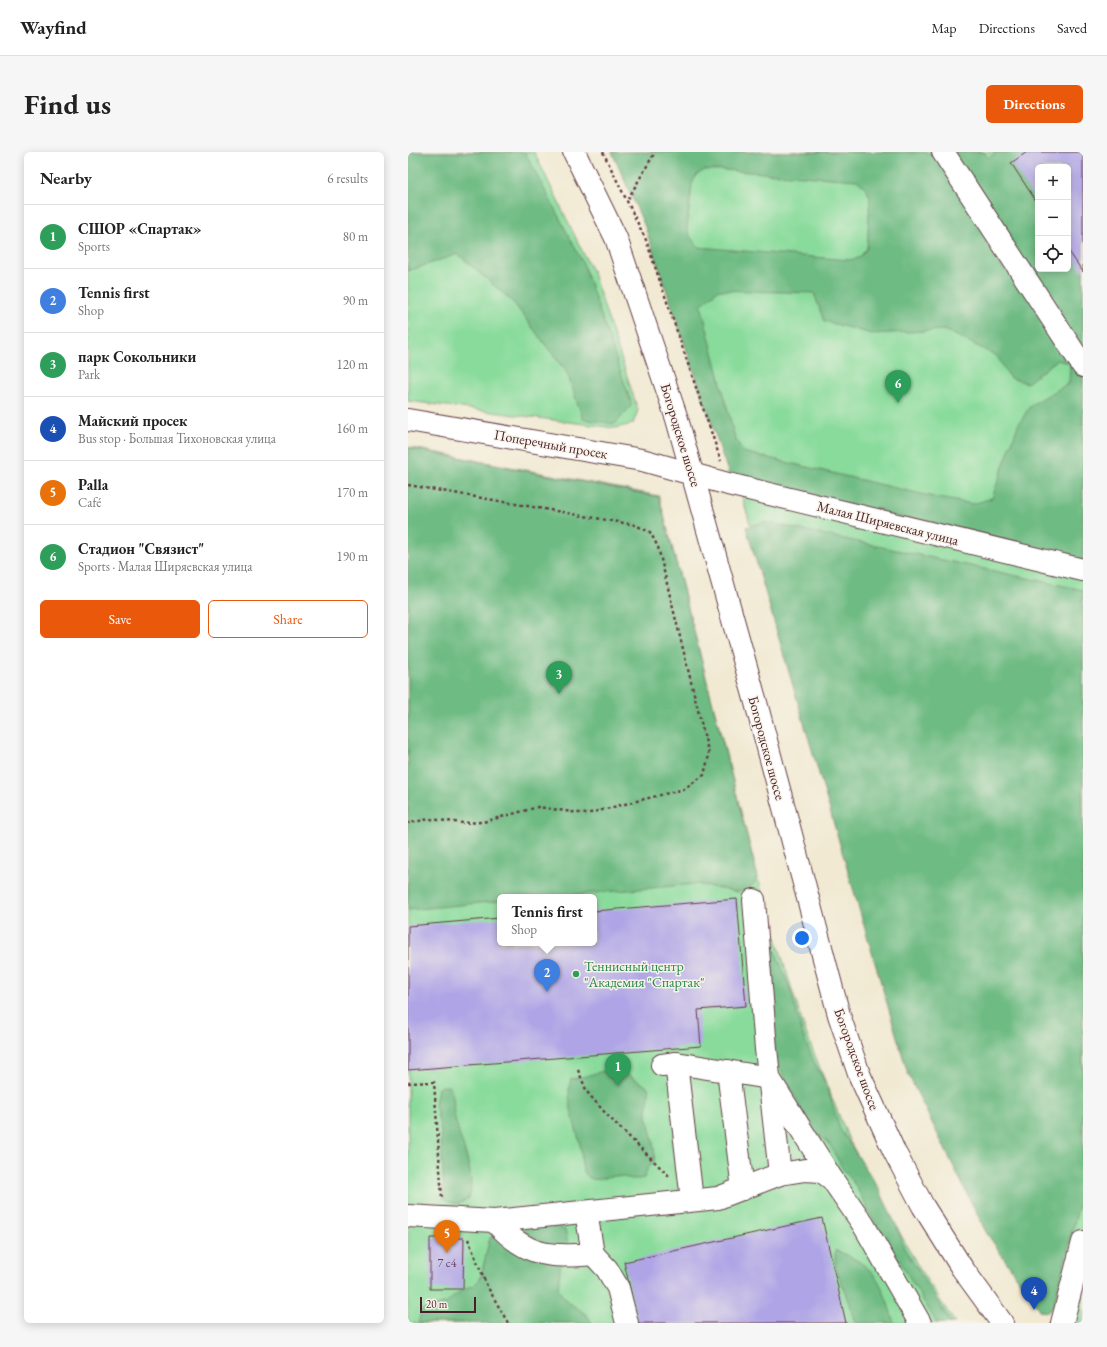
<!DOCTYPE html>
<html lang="en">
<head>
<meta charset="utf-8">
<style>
	body { margin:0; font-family:"EB Garamond",serif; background:#f6f6f6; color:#222 }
	.controls { position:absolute; right:12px; top:12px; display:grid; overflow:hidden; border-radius:6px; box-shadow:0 2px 10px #0003 }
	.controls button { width:36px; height:36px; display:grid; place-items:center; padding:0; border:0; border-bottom:1px solid #e0e0e0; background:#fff; color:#222; font:20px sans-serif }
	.scale { position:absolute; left:12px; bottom:10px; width:56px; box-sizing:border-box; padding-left:4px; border:2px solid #4a1f2b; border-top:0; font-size:11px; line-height:14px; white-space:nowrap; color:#4a1f2b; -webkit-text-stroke:3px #f7f3e8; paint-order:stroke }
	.you { position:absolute; left:394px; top:786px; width:14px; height:14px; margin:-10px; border:3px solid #fff; border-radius:50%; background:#1a73e8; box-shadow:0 0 0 6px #1a73e833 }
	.badge { display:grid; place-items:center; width:26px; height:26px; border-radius:50%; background:#ea580c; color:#fff; font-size:13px; font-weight:700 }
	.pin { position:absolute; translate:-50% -33px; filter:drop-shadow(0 1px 2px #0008) }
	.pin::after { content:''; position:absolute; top:21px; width:14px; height:12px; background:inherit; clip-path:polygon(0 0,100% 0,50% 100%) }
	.popup { position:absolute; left:89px; top:742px; width:100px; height:52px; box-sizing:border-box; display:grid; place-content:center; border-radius:6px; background:#fff; filter:drop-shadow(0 1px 3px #0005); font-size:13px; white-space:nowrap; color:#767676 }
	.popup b { font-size:15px; color:#222 }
	.popup::after { content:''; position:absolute; left:50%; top:100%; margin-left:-8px; border:8px solid transparent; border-top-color:#fff }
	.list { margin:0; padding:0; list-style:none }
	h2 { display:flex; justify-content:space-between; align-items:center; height:52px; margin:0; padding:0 16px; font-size:17px }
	h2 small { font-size:13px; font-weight:400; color:#767676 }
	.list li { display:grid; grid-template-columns:26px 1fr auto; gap:12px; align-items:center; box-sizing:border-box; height:64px; padding:0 16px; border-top:1px solid #e0e0e0 }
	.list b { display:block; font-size:15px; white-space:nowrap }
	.list p { margin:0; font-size:13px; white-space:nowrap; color:#767676 }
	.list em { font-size:13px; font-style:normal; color:#767676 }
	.actions { display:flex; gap:8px; padding:12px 16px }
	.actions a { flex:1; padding:9px 0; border:1px solid #ea580c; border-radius:6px; text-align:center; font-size:14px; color:#ea580c }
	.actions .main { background:#ea580c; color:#fff }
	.icon { flex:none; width:22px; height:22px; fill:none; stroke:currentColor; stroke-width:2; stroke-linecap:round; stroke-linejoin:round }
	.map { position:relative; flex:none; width:675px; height:1171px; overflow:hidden; border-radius:6px }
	header { display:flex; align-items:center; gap:24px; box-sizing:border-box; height:56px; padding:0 20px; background:#fff; border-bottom:1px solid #e0e0e0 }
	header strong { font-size:19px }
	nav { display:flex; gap:22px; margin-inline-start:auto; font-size:14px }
	.intro { display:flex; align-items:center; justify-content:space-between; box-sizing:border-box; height:96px; padding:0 24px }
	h1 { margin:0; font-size:28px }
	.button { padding:10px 18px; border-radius:6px; background:#ea580c; color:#fff; font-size:14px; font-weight:700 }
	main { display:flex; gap:24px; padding:0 24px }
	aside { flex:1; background:#fff; border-radius:6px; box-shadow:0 2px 10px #0003 }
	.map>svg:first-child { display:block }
	.green { fill:#89db9b; stroke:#6a7d63; fill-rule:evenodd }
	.forest { fill:#6ebb83; stroke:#5c6d57; fill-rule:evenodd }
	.building { fill:#afa4e6 }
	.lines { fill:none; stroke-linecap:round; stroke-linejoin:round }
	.minor-casing { stroke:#633d44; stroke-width:24 }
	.major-casing { stroke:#633d44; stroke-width:24 }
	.path { stroke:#633d44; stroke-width:2.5; stroke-dasharray:3 3; stroke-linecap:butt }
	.minor { stroke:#fff; stroke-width:22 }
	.major { stroke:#fff; stroke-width:22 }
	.leisure-dot { fill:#2e9e5b; stroke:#f7f3e8; stroke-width:1.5 }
	.labels { text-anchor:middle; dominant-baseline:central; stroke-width:3; stroke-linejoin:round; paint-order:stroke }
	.number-label { font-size:12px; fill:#63405a }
	.street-label { font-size:14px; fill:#4a1f2b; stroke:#f7f3e8 }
	.leisure-label { font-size:14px; fill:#27864d; stroke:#f7f3e8; text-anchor:start }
</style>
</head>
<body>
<header>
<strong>Wayfind</strong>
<nav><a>Map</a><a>Directions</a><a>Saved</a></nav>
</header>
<div class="intro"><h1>Find us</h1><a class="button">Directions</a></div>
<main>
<aside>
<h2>Nearby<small>6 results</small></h2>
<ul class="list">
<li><span class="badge" style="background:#2e9e5b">1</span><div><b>СШОР «Спартак»</b><p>Sports</p></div><em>80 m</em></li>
<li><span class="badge" style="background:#3f7fe0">2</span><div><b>Tennis first</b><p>Shop</p></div><em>90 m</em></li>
<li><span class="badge" style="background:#2e9e5b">3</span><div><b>парк Сокольники</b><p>Park</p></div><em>120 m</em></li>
<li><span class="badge" style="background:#1a4fb4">4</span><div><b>Майский просек</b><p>Bus stop · Большая Тихоновская улица</p></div><em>160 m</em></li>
<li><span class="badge" style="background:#e8710a">5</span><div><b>Palla</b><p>Café</p></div><em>170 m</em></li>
<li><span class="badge" style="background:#2e9e5b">6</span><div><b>Стадион &quot;Связист&quot;</b><p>Sports · Малая Ширяевская улица</p></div><em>190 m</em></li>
</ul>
<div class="actions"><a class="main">Save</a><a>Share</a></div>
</aside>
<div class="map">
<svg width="675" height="1171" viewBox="0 0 675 1171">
	<rect width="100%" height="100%" fill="#f7f3e8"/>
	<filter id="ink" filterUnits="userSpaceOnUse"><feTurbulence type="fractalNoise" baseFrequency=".025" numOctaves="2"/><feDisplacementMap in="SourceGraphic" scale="8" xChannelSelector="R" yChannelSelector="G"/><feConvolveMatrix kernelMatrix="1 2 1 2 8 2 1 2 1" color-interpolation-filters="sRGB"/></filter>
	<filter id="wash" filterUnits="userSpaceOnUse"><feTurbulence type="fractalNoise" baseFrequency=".012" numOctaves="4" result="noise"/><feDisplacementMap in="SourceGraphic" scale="16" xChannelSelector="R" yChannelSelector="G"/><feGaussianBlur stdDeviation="0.9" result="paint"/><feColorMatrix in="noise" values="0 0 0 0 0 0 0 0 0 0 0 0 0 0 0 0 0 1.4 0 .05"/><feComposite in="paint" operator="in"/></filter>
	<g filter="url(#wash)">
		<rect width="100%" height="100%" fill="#f1e9d2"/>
		<g class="green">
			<polygon points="0,0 126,0 185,121 230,258 225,272 207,276 0,249"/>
			<path d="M214,0H675V1171H658L584,1074L504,920L323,307ZM630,15H660V117H630Z"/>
			<path d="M0,295L251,344L354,741L397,879L441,988L511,1116L547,1171H0ZM92,745H186V791H92Z"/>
		</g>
		<g class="forest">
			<polygon points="0,0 117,0 175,111 224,253 207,272 175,267 159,221 105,150 50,102 0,119"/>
			<path d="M204,0H576L580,6L589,0H675V410L321,323L237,75ZM630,15H660V117H630ZM297,18H315L449,28L458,36L462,46L459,96L451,106L441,108L290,95L283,86L279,76L284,32L288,23ZM310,138L406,141L416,169L464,182L537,178L589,204L602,226L619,231L649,208L662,211L661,231L623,253L610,273L584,346L565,352L530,346L335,300L327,286L293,153Z"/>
			<polygon points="0,296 251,345 349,722 347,731 339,738 330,740 288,732 141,745 92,745 92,749 0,758"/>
			<polygon points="357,370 675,438 675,1037 645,1155 640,1160 632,1159 578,1080 500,922 338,375"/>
			<polygon points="358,768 362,775 365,794 382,836 395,884 406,910 418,932 432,977 470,1035 490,1077 496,1096 543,1171 529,1171 524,1163 491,1108 479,1093 447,1033 435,1017 420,990 410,983 398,968 386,942 367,907"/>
			<path d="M212,918L240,935C242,944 240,948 239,957C238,972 249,992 246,1010L240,1015L236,1026C222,1029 221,1025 209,1024C199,1023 188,1032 179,1024C172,1018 174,1005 173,997C169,977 161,959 161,939C161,935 162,931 163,927C182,925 191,917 212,918Z"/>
			<path d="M33,934H41C48,946 44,954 47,967C53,992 68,1020 61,1046C54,1052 43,1054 36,1046L33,979L27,952L30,936Z"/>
			<polygon points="140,1070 157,1078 160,1091 153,1108 150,1138 159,1149 179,1163 184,1171 10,1171 14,1158 39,1151 52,1139 66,1133 72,1127 82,1086 91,1079"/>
			<path d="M427,1098C470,1115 473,1129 486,1171H448L438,1140L427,1116Z"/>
		</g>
		<g id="blocks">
			<g class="building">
				<polygon points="619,0 675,0 675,120 660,98 660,15 630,15 630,52 603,11"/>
				<polygon points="329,747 338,854 290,858 293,894 0,918 0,774 92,766 92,791 186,791 186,759"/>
				<polygon points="414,1066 438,1171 230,1171 216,1110"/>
				<polygon points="22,1086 56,1086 55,1137 22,1137"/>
			</g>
		</g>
	</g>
	<g filter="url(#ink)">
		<use href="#blocks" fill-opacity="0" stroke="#633d44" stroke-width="1"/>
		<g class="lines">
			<defs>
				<g id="minor">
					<polyline points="535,0 675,214"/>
					<polyline points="0,268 234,308 320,332 675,418"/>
					<polyline points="346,748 358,897 372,1022"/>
					<polyline points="268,911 284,1048"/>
					<polyline points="254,913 268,911 361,926 424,1027"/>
					<polyline points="320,919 335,1037"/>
					<polyline points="178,1060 185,1102 199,1117 210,1136 219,1171"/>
					<polyline points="0,1064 86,1069 310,1046 372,1022 397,1018 413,1019 424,1027 455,1072 512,1171"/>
					<path d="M86,1069C118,1104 140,1106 185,1102"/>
					<polyline points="654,1171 675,1090"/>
				</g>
				<polyline id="major" points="166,0 208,86 269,267 347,547 431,863 451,922 486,999 515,1054 554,1116 594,1171"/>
			</defs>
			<use href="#minor" class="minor-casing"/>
			<use href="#major" class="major-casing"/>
			<g class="path">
				<polyline points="195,0 238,88 313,309"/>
				<polyline points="220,47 247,0"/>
				<polyline points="0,333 227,373 242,380 250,395 301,603 296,623 276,637 178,662 130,655 75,670 55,671 22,667 0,671"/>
				<polyline points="170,918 179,940 199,963 261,1024"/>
				<polyline points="0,931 26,930 34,1046"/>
				<polyline points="60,1087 79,1134 100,1171"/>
			</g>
			<use href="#minor" class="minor"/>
			<use href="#major" class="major"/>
		</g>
	</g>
	<circle class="leisure-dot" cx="168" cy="822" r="4"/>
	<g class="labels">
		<g class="number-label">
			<text x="39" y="1111">7 c4</text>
		</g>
		<g class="street-label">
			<text transform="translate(273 283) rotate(73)">Богородское шоссе</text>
			<text transform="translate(143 292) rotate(10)">Поперечный просек</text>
			<text transform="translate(480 371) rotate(14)">Малая Ширяевская улица</text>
			<text transform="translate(359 596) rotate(75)">Богородское шоссе</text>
			<text transform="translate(449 907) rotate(70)">Богородское шоссе</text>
		</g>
		<g class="leisure-label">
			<text x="176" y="814">Теннисный центр<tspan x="176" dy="16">"Академия "Спартак"</tspan></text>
		</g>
	</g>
</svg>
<div class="controls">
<button>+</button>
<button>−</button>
<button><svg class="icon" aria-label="locate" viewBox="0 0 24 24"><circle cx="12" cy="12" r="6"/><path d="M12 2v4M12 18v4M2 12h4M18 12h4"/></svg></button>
</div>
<div class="scale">20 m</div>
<div class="you"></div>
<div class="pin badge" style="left:210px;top:934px;background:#2e9e5b">1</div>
<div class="pin badge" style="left:139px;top:840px;background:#3f7fe0">2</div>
<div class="popup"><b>Tennis first</b>Shop</div>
<div class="pin badge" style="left:151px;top:542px;background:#2e9e5b">3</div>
<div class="pin badge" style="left:626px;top:1158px;background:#1a4fb4">4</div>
<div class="pin badge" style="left:39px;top:1101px;background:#e8710a">5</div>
<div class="pin badge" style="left:490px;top:251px;background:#2e9e5b">6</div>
</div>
</main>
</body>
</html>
